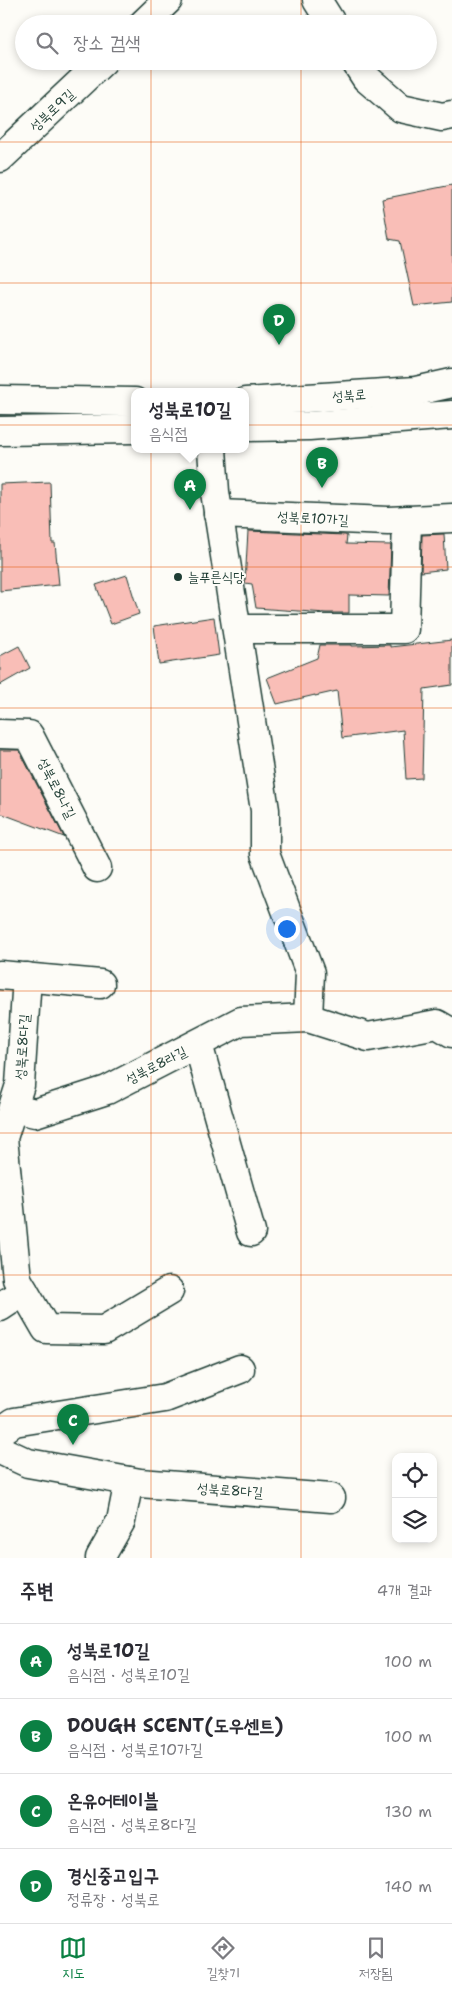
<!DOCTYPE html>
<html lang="ko">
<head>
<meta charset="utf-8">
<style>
	body { margin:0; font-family:"Shantell Sans","Poor Story",sans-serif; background:#f7f7f7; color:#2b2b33 }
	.controls { position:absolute; right:15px; bottom:15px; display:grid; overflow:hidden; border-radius:10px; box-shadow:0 2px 8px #0003 }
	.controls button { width:45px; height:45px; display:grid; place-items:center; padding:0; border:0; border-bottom:1px solid #e1e1e2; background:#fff; color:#2b2b33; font:25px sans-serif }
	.you { position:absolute; left:286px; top:928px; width:18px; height:18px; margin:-12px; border:4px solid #fff; border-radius:50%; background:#1a73e8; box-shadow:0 0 0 8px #1a73e833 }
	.badge { display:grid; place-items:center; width:32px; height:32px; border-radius:50%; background:#0b8043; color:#fff; font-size:16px; font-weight:700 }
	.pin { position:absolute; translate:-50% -41px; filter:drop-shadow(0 1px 2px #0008) }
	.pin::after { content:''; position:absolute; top:26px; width:18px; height:15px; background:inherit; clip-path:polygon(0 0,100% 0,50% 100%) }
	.popup { position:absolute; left:131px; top:388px; width:118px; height:65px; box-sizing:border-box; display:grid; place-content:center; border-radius:10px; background:#fff; filter:drop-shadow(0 1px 4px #0005); font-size:16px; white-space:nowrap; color:#7c7c81 }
	.popup b { font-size:19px; color:#2b2b33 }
	.popup::after { content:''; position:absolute; left:50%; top:100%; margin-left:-10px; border:10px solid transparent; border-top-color:#fff }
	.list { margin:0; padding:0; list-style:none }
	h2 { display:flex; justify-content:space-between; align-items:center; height:65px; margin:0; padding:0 20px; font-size:21px }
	h2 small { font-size:16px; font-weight:400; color:#7c7c81 }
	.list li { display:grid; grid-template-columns:32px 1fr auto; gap:15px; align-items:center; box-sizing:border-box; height:75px; padding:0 20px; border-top:1px solid #e1e1e2 }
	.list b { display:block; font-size:19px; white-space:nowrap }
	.list p { margin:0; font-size:16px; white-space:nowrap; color:#7c7c81 }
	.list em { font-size:16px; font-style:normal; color:#7c7c81 }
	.icon { flex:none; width:28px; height:28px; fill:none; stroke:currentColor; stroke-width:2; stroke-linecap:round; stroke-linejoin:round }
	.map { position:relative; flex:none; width:452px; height:1558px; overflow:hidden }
	.search { position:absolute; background:#fff; box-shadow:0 2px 8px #0003; left:15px; right:15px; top:15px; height:55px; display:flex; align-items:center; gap:12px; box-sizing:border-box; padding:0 18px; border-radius:28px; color:#7c7c81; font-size:19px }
	.sheet { height:365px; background:#fff }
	nav { display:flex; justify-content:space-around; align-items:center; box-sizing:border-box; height:70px; border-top:1px solid #e1e1e2; background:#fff; font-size:14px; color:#7c7c81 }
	nav a { display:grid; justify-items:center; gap:2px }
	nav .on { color:#0b8043 }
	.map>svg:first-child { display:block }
	.building { fill:#f9beb7; stroke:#1f3d34 }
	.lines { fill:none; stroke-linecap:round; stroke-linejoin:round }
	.street-casing { stroke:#1f3d34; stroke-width:31 }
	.secondary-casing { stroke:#1f3d34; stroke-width:31 }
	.street { stroke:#fdfcf7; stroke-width:28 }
	.secondary { stroke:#fdfcf7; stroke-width:28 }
	.grid { fill:none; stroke:#e8590c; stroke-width:1; stroke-opacity:0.55 }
	.poi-dot { fill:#1f3d34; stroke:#fdfcf7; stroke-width:2 }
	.labels { text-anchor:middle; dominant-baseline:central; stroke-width:4; stroke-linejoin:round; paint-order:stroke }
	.street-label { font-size:14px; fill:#1f3d34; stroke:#fdfcf7 }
	.poi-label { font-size:14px; fill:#1f3d34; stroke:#fdfcf7; text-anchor:start }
</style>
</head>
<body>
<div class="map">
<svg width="452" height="1558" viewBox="0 0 452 1558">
	<rect width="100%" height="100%" fill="#fdfcf7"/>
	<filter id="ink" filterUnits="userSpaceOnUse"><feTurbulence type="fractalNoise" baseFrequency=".02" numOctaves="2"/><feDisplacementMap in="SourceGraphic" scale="10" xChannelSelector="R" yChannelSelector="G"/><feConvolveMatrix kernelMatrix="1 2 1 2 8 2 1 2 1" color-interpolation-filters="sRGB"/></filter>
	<g filter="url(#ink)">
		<g class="building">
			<polygon points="452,185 452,302 414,306 400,241 389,239 382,199"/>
			<polygon points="50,482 52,543 55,543 59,585 0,591 0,484"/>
			<polygon points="248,531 345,535 347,536 346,544 391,545 389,596 349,595 349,613 326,613 256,608 252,584 245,583"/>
			<polygon points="444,534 446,569 421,572 422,535"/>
			<polygon points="127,575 139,614 111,624 96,585"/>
			<polygon points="214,617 219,655 159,664 154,626"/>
			<polygon points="452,640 452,685 424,689 422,778 406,779 403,730 342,738 337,691 315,696 315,695 277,704 267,678 317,658 320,645 352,645 352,646 390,645 390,647"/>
			<polygon points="19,646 30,668 0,685 0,656"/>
			<polygon points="0,750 19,750 64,837 0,813"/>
		</g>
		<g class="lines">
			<defs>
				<g id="street">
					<polyline points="317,0 332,24"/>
					<polyline points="143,24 168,0"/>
					<polyline points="355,61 366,78 401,108 442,117 452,115"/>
					<polyline points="0,158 103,61"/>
					<polyline points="212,449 215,492 265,810 265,854 310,973 308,1018"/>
					<polyline points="218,514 388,521 452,518"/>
					<polyline points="238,629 404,629 407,520"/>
					<polyline points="0,734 29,735 97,868"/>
					<polyline points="0,975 100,984"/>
					<polyline points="27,977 20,1085 3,1138 17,1279 46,1329 104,1330 169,1291"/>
					<polyline points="198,1044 251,1232"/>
					<polyline points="13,1108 35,1113 107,1090 241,1021 308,1018 368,1037 437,1024 452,1033"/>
					<polyline points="0,1307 24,1291"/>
					<polyline points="0,1432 14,1422 165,1398 240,1369"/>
					<polyline points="0,1450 28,1463 140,1483 331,1498"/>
					<polyline points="100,1558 121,1521 129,1481"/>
				</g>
				<g id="secondary">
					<polyline points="0,400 135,402"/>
					<polyline points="245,402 416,391 452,383"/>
					<polyline points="245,427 309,426 452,415"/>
					<polyline points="0,431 135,429"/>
				</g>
			</defs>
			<use href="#street" class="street-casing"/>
			<use href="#secondary" class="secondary-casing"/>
			<use href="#street" class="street"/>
			<use href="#secondary" class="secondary"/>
		</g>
	</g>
	<path class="grid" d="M151,0V24M301,0V24M151,61V1558M301,61V1558M0,142H452M0,283H452M0,425H452M0,567H452M0,708H452M0,850H452M0,991H452M0,1133H452M0,1275H452M0,1416H452"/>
	<circle class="poi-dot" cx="178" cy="577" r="5"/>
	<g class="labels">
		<g class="street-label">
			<text transform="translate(52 110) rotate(-43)">성북로9길</text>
			<text transform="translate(349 395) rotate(-4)">성북로</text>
			<text transform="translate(313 518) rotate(3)">성북로10가길</text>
			<text transform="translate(57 788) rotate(63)">성북로8나길</text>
			<text transform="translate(22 1047) rotate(-86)">성북로8다길</text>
			<text transform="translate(156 1065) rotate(-27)">성북로8라길</text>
			<text transform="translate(230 1490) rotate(4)">성북로8다길</text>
		</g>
		<g class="poi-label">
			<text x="188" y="577">늘푸른식당</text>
		</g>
	</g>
</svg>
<div class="controls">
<button><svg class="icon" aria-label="locate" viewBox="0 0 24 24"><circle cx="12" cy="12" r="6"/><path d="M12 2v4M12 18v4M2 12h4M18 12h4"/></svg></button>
<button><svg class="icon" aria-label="layers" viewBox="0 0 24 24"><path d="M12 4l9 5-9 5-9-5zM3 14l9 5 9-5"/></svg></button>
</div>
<div class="you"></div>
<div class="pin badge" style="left:190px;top:510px">A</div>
<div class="popup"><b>성북로10길</b>음식점</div>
<div class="pin badge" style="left:322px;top:488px">B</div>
<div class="pin badge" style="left:73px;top:1445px">C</div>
<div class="pin badge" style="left:279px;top:345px">D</div>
<div class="search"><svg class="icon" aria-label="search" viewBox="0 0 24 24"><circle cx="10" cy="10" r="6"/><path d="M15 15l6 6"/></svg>장소 검색</div>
</div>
<section class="sheet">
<h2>주변<small>4개 결과</small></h2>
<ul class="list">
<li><span class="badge">A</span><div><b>성북로10길</b><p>음식점 · 성북로10길</p></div><em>100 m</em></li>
<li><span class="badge">B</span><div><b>DOUGH SCENT(도우센트)</b><p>음식점 · 성북로10가길</p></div><em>100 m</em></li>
<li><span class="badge">C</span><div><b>온유어테이블</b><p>음식점 · 성북로8다길</p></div><em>130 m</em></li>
<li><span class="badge">D</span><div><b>경신중고입구</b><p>정류장 · 성북로</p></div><em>140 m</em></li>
</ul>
</section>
<nav>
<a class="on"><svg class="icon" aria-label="map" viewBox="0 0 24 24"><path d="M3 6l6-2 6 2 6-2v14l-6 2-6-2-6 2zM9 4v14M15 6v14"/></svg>지도</a>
<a><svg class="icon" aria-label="directions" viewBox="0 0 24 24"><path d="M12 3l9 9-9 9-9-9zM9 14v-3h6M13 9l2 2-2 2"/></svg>길찾기</a>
<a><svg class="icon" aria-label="saved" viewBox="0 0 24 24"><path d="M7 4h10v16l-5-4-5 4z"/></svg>저장됨</a>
</nav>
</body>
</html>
